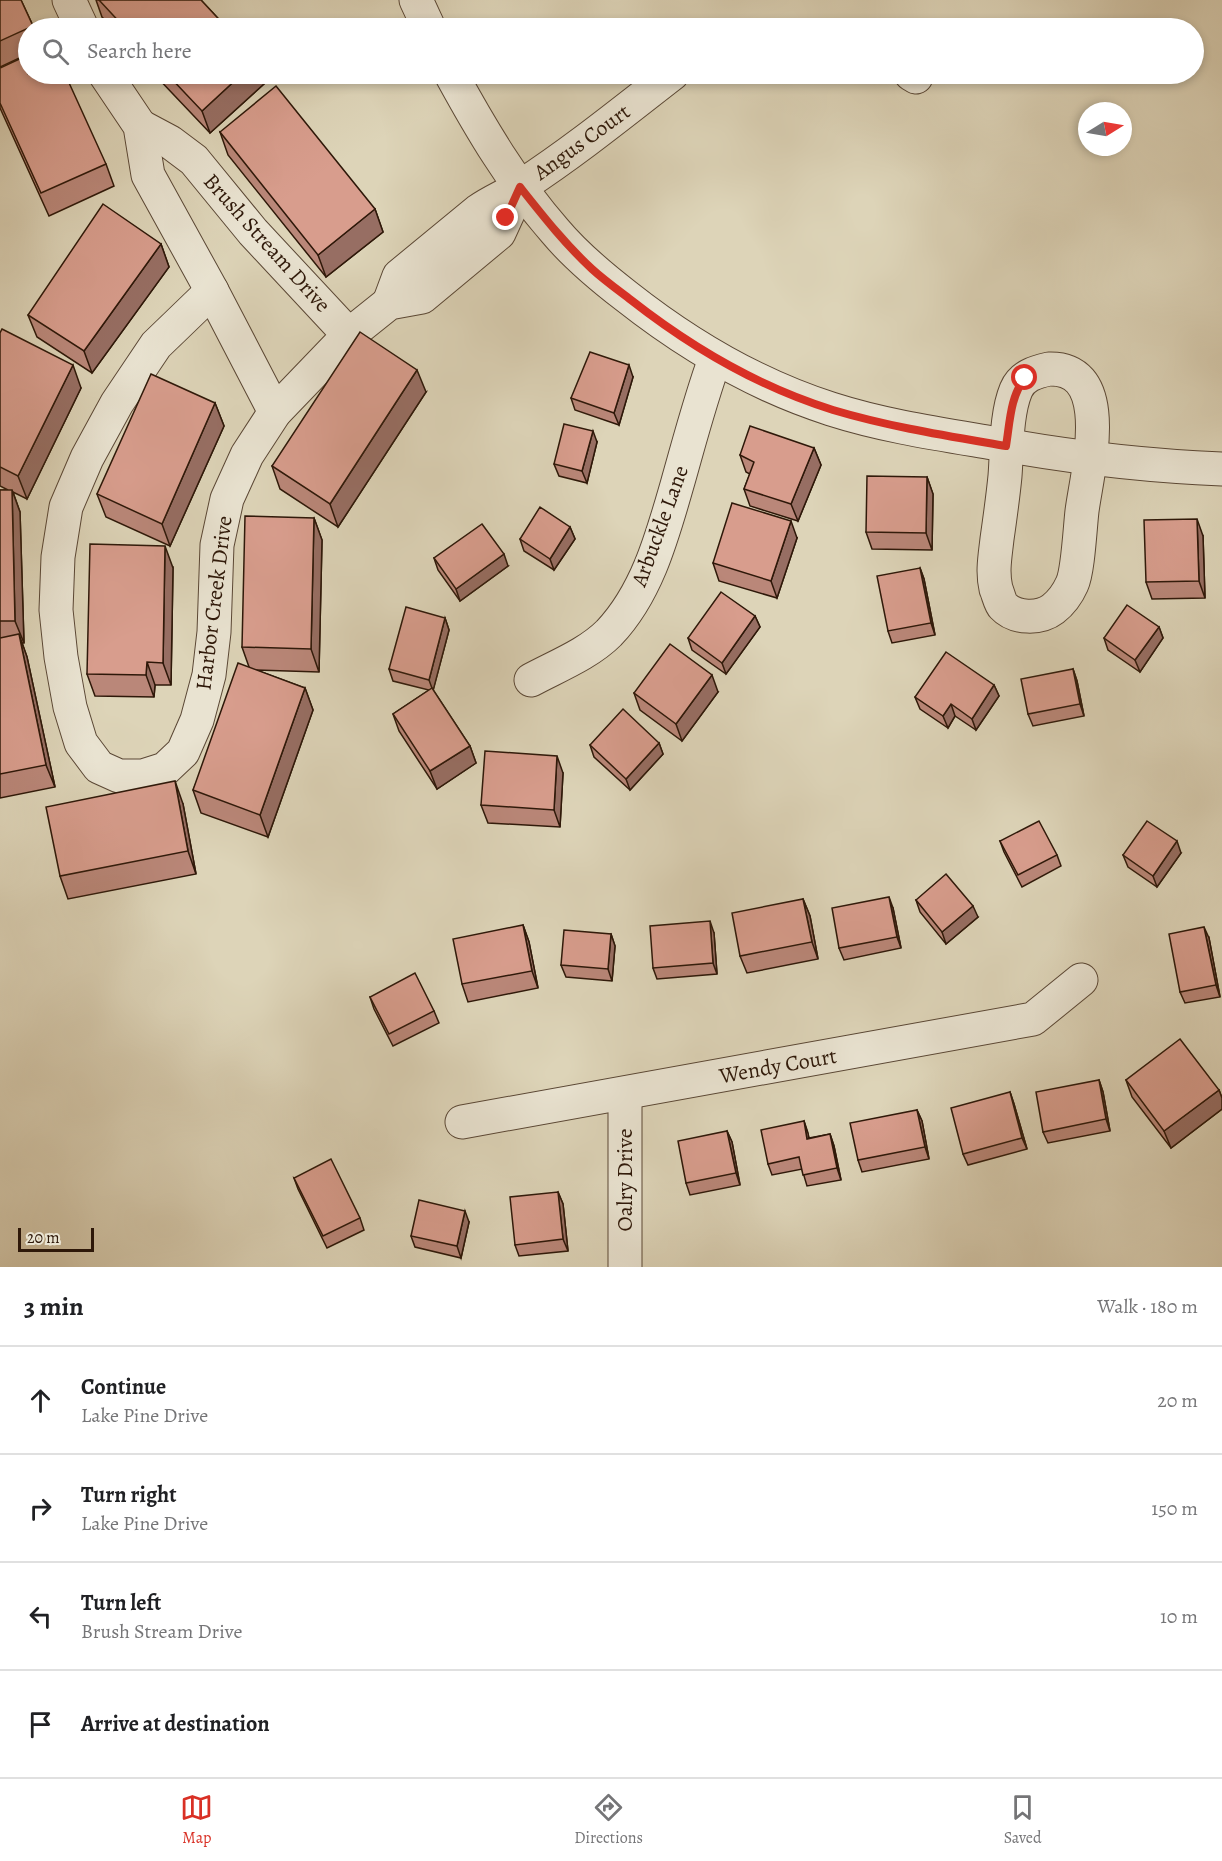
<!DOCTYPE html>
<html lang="en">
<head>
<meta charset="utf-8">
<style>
	body { margin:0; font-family:Alegreya,serif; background:#f6f6f6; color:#202124 }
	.compass { position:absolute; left:1078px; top:102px; width:54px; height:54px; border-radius:50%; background:#fff; box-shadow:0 3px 9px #0003; rotate:79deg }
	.scale { position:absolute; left:18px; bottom:15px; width:76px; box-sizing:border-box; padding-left:6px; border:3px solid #2e1809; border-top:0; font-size:16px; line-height:21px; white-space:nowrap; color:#2e1809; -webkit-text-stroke:4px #e9e3d1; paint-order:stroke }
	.stop { position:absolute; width:18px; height:18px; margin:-14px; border:4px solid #d93025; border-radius:50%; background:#fff }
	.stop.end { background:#d93025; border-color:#fff; box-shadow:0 2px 6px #0008 }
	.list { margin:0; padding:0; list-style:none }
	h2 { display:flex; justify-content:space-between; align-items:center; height:78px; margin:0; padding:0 24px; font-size:26px }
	h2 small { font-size:20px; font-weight:400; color:#757577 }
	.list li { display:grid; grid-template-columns:39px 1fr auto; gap:18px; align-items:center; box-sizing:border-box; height:108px; padding:0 24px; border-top:2px solid #e0e0e0 }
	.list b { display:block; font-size:22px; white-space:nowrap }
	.list p { margin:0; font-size:20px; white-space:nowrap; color:#757577 }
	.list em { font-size:20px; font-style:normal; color:#757577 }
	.icon { flex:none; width:33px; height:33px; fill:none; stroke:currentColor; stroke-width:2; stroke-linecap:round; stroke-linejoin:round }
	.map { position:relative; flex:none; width:1222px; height:1267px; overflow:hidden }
	.search { position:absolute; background:#fff; box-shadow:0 3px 9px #0003; left:18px; right:18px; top:18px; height:66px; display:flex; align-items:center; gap:15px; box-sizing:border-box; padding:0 21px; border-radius:33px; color:#757577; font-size:22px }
	.sheet { height:510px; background:#fff }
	nav { display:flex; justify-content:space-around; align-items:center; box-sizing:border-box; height:84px; border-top:2px solid #e0e0e0; background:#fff; font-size:16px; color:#757577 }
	nav a { display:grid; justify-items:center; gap:3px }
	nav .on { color:#d93025 }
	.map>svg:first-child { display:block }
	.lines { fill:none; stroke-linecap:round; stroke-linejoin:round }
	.minor-casing { stroke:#5a4735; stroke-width:35 }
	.minor { stroke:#e9e3d1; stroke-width:33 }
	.wall { fill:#ba8779; stroke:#2e1809; stroke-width:1.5 }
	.shaded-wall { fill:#976e63; stroke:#2e1809; stroke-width:1.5 }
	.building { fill:#d89d8d; stroke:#2e1809; stroke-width:1.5 }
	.route { stroke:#d93025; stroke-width:8 }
	.labels { text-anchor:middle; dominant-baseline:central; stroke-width:4.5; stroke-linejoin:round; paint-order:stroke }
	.street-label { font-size:22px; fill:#2e1809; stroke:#e9e3d1 }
</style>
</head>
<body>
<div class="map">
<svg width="1222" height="1267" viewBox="0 0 1222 1267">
	<rect width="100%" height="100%" fill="#ddd4b8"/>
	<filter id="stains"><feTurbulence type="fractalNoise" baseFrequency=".00333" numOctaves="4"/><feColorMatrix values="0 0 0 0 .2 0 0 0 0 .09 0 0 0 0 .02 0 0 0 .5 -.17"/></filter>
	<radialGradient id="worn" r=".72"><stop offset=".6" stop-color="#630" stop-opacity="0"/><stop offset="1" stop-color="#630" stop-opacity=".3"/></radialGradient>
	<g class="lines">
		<defs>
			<g id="minor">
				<polyline points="69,0 82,28"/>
				<polyline points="416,0 429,28"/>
				<polyline points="105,74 140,126 148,175 212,291 275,412"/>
				<path d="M451,74C481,129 513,183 555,231C576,256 600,276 626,296C688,345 756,385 831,409C884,426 939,434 993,443C1069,457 1145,466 1222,469"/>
				<polyline points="911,74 916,77"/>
				<polyline points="140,126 170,142 194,160 253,232 349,335"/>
				<polyline points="212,291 156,345 117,403 87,458 66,507 58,557 56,610 61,657 70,707 81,743 99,767 119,776 143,776 165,769 183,752 197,720 209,675 214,632 217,545 227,499 247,455 275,412 349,335 389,303 422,297 499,233 520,187"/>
				<path d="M389,303L399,276L478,211C492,201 508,195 523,185C575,151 623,112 672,74"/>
				<path d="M1049,369C1116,367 1087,472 1082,511C1080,528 1078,571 1072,584C1068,593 1062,602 1053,609C1040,619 1015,619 1003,606C1000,603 998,593 996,589C992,572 995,557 997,539C1000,518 1003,497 1005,476C1007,450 1006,414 1016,390C1022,376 1035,372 1049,369Z"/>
				<path d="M531,680C557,666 588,654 609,633C647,593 662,537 677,485C689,443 700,400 715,359"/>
				<polyline points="625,1094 625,1267"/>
				<polyline points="462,1122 1033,1019 1081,980"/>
			</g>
		</defs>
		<use href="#minor" class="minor-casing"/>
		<use href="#minor" class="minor"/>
	</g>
	<g class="wall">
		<polygon points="0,0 21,0 34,28 28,28 28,54 0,67"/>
		<polygon points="96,0 201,0 227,28 113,28 102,17"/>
		<polygon points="0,68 106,164 114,186 49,216 0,108"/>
		<polygon points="154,74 261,74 265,83 210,133"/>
		<polygon points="220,132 375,209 383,232 326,277 228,155"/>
		<polygon points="161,244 169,267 92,373 37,337 28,315"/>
		<polygon points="0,333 81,388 27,499 13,492 20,512 24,643 22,643 27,657 55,787 0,798 0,490 8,490 0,486"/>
		<polygon points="633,377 619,425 575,410 571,398"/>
		<polygon points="426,392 338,527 280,489 272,466"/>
		<polygon points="215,403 224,426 170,546 106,517 97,494"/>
		<polygon points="597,442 587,483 559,476 554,464"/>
		<polygon points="814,448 821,465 798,521 750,506 744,489 750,474 746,472 740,455"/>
		<polygon points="927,477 933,494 932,550 872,549 866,532"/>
		<polygon points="314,518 322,540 319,672 256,670 305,688 313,710 268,837 201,813 193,790 249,667 242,647"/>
		<polygon points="570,527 575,539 554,570 524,551 520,539"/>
		<polygon points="1203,536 1205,598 1152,599 1146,582"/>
		<polygon points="797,538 777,598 719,581 713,563"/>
		<polygon points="434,558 508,566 460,601 438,570"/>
		<polygon points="173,568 171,685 155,685 154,697 95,696 87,674"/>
		<polygon points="920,568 924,579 935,635 892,643 888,631"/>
		<polygon points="755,616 760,627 726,674 692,650 688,638"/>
		<polygon points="445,618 449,630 433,690 470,746 476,763 437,789 399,731 393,714 429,690 393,681 389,669"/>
		<polygon points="1159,627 1163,638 1140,672 1108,650 1104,638"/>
		<polygon points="1073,669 1077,681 1084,716 1033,726 1028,714"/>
		<polygon points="994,685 999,696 976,730 955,716 948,728 920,709 915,697"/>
		<polygon points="718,692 682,741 640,710 634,693"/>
		<polygon points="659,743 663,754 630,790 594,757 590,745"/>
		<polygon points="563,773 560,827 488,823 481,805"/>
		<polygon points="183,804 196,874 68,899 60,876"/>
		<polygon points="1000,841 1057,855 1061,866 1022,887 1004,852"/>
		<polygon points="1181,853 1157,887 1128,867 1123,855"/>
		<polygon points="803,899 810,916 818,959 747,973 740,956"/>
		<polygon points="916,900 978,917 946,944 920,912"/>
		<polygon points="893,908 901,948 844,960 839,948"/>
		<polygon points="523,925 529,942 538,988 468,1002 462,984"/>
		<polygon points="714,933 717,974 657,979 653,968"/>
		<polygon points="611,934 615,946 612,981 566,977 561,965"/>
		<polygon points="1209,938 1220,997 1185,1003 1180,992"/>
		<polygon points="370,997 434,1011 439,1023 393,1046 374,1009"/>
		<polygon points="1099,1080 1103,1092 1110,1131 1048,1143 1043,1132"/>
		<polygon points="1126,1080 1219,1090 1222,1098 1222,1109 1171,1148 1132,1097"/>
		<polygon points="1010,1092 1014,1104 1027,1149 968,1165 963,1154"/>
		<polygon points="917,1110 922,1121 929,1159 862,1172 858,1160"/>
		<polygon points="804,1121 809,1138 830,1134 834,1146 841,1180 807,1186 802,1169 772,1175 768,1164"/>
		<polygon points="727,1131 732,1142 740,1185 690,1195 686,1183"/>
		<polygon points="294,1178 360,1218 364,1230 327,1248 298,1189"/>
		<polygon points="558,1192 563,1204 568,1251 519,1256 515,1245"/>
		<polygon points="469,1222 461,1258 415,1247 411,1236"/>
	</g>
	<g class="shaded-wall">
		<polygon points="242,74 261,74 265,83 210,133 202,111"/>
		<polygon points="375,209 383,232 326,277 318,255"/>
		<polygon points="161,244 169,267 92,373 84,351"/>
		<polygon points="73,365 81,388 27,499 18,476"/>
		<polygon points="629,365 633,377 619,425 614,413"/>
		<polygon points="417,370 426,392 338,527 330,504"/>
		<polygon points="215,403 224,426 170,546 162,524"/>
		<polygon points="593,431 597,442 587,483 582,471"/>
		<polygon points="814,448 821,465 798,521 791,504"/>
		<polygon points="927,477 933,494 932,550 926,533"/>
		<polygon points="12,490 20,512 24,643 15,621"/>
		<polygon points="314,518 322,540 319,672 311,649"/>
		<polygon points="1197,519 1203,536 1205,598 1199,581"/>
		<polygon points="791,521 797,538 777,598 771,581"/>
		<polygon points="570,527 575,539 554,570 550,559"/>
		<polygon points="165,546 173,568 171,685 163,663"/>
		<polygon points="504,554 508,566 460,601 456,589"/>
		<polygon points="920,568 924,579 935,635 931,623"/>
		<polygon points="755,616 760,627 726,674 722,663"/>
		<polygon points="445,618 449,630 433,691 429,680"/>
		<polygon points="1159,627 1163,638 1140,672 1135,660"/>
		<polygon points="19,634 27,657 55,787 46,765"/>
		<polygon points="147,662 155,685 154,697 146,675"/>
		<polygon points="1073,669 1077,681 1084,716 1080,704"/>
		<polygon points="712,675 718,692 682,741 676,724"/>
		<polygon points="994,685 999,696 976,730 972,719"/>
		<polygon points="305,688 313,710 268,837 260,815"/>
		<polygon points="951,704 955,716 948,728 943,716"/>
		<polygon points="659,743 663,754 630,790 626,779"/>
		<polygon points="470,746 476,763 437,789 430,771"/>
		<polygon points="557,756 563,773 560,827 554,810"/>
		<polygon points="175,781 183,804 196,874 188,851"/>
		<polygon points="1177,841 1181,853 1157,887 1153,876"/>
		<polygon points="889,897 893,908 901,948 897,937"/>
		<polygon points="803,899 810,916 818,959 812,942"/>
		<polygon points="973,906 978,917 946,944 942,932"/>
		<polygon points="710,921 714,933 717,974 713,963"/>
		<polygon points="523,925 529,942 538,988 532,971"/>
		<polygon points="1204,927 1209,938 1220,997 1216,985"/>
		<polygon points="611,934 615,946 612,981 608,969"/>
		<polygon points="1099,1080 1103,1092 1110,1131 1106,1119"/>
		<polygon points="1219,1090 1222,1098 1222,1109 1171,1148 1164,1131"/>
		<polygon points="1010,1092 1014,1104 1027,1149 1022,1138"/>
		<polygon points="917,1110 922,1121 929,1159 925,1147"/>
		<polygon points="804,1121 808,1133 811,1150 807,1139"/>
		<polygon points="727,1131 732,1142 740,1185 736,1173"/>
		<polygon points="830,1134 834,1146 841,1180 837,1168"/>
		<polygon points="558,1192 563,1204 568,1251 563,1239"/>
		<polygon points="465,1211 469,1222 461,1258 457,1246"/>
	</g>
	<g class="building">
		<polygon points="0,0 21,0 33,26 0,41"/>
		<polygon points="99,0 201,0 227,28 125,28"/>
		<polygon points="28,55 28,74 65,74 106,164 41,193 0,103 0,68"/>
		<polygon points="167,74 242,74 202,111"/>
		<polygon points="276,86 375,209 318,255 220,132"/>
		<polygon points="103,204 161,244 84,351 28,315"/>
		<polygon points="2,329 73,365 18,476 0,467 0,333"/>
		<polygon points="360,332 417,370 330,504 272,466"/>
		<polygon points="590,352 629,365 614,413 571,398"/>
		<polygon points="151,374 215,403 162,524 97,494"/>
		<polygon points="564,424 593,431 582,471 554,464"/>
		<polygon points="750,426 814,448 791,504 744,489 754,462 740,455"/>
		<polygon points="867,476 927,477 926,533 866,532"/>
		<polygon points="0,490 12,490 15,621 0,621"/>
		<polygon points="732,503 791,521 771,581 713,563"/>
		<polygon points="540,507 570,527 550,559 520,539"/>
		<polygon points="245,516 314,518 311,649 242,647"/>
		<polygon points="1197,519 1199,581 1146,582 1144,520"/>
		<polygon points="482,524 504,554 456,589 434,558"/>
		<polygon points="90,544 165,546 163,663 147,662 146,675 87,674"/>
		<polygon points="920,568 931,623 888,631 877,576"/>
		<polygon points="721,592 755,616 722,663 688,638"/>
		<polygon points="1127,605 1159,627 1135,660 1104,638"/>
		<polygon points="406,607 445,618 429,680 389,669"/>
		<polygon points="19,634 46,765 0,774 0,638"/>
		<polygon points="670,644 712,675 676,724 634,693"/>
		<polygon points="946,652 994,685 972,719 951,704 943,716 915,697"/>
		<polygon points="238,663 305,688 260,815 193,790"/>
		<polygon points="1073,669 1080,704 1028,714 1021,679"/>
		<polygon points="432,688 470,746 430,771 393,714"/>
		<polygon points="623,709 659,743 626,779 590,745"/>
		<polygon points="485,751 557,756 554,810 481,805"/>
		<polygon points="175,781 188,851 60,876 46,807"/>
		<polygon points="1039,821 1057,855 1018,875 1000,841"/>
		<polygon points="1147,821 1177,841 1153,876 1123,855"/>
		<polygon points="946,874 973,906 942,932 916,900"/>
		<polygon points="889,897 897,937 839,948 832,908"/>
		<polygon points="803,899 812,942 740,956 732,913"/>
		<polygon points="710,921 713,963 653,968 650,926"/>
		<polygon points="523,925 532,971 462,984 453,939"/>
		<polygon points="1204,927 1216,985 1180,992 1169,934"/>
		<polygon points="564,930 611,934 608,969 561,965"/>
		<polygon points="415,973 434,1011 389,1034 370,997"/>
		<polygon points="1180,1039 1219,1090 1164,1131 1126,1080"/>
		<polygon points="1099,1080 1106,1119 1043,1132 1036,1092"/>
		<polygon points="1010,1092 1022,1138 963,1154 951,1108"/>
		<polygon points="917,1110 925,1147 858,1160 850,1123"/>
		<polygon points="804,1121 807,1139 830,1134 837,1168 803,1175 799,1157 768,1164 761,1130"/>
		<polygon points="727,1131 736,1173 686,1183 678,1141"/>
		<polygon points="331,1159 360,1218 323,1236 294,1178"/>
		<polygon points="558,1192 563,1239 515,1245 510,1197"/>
		<polygon points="419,1200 465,1211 457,1246 411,1236"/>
	</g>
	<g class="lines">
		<path class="route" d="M506,218L520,187C543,216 565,244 592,269C604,280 618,290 631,300C691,347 759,387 833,410C890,427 948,436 1006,446C1010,422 1010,397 1025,378"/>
	</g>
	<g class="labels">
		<g class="street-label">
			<text transform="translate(582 142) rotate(-36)">Angus Court</text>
			<text transform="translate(267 243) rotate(48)">Brush Stream Drive</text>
			<text transform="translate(660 526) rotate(-70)">Arbuckle Lane</text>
			<text transform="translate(214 603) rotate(-83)">Harbor Creek Drive</text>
			<text transform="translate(778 1066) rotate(-10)">Wendy Court</text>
			<text transform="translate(625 1180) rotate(-90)">Oalry Drive</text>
		</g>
	</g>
	<rect width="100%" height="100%" filter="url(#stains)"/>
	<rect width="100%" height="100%" fill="url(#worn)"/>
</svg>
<svg class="compass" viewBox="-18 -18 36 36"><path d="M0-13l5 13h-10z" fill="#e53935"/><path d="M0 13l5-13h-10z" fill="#757577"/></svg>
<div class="scale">20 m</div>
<div class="stop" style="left:1025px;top:378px"></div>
<div class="stop end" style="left:506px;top:218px"></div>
<div class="search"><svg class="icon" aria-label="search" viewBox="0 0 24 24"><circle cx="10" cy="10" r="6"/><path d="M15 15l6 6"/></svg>Search here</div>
</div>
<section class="sheet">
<h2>3 min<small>Walk · 180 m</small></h2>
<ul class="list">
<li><svg class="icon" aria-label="ahead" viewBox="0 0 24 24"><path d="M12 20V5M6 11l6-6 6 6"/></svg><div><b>Continue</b><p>Lake Pine Drive</p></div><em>20 m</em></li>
<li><svg class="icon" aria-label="right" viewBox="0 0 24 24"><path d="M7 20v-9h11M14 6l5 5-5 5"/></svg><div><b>Turn right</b><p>Lake Pine Drive</p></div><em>150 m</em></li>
<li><svg class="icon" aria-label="left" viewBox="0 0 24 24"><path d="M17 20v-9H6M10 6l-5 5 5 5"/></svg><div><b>Turn left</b><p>Brush Stream Drive</p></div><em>10 m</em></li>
<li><svg class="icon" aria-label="arrive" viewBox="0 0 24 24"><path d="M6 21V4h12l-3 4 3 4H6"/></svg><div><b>Arrive at destination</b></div></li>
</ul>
</section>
<nav>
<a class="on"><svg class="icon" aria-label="map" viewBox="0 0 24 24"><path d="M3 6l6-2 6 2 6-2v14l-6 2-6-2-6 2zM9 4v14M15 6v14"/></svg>Map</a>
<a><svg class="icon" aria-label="directions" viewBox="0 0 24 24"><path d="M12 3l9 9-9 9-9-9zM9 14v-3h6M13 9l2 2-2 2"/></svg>Directions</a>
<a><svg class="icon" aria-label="saved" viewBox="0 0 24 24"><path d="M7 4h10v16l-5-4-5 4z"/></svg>Saved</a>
</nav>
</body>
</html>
